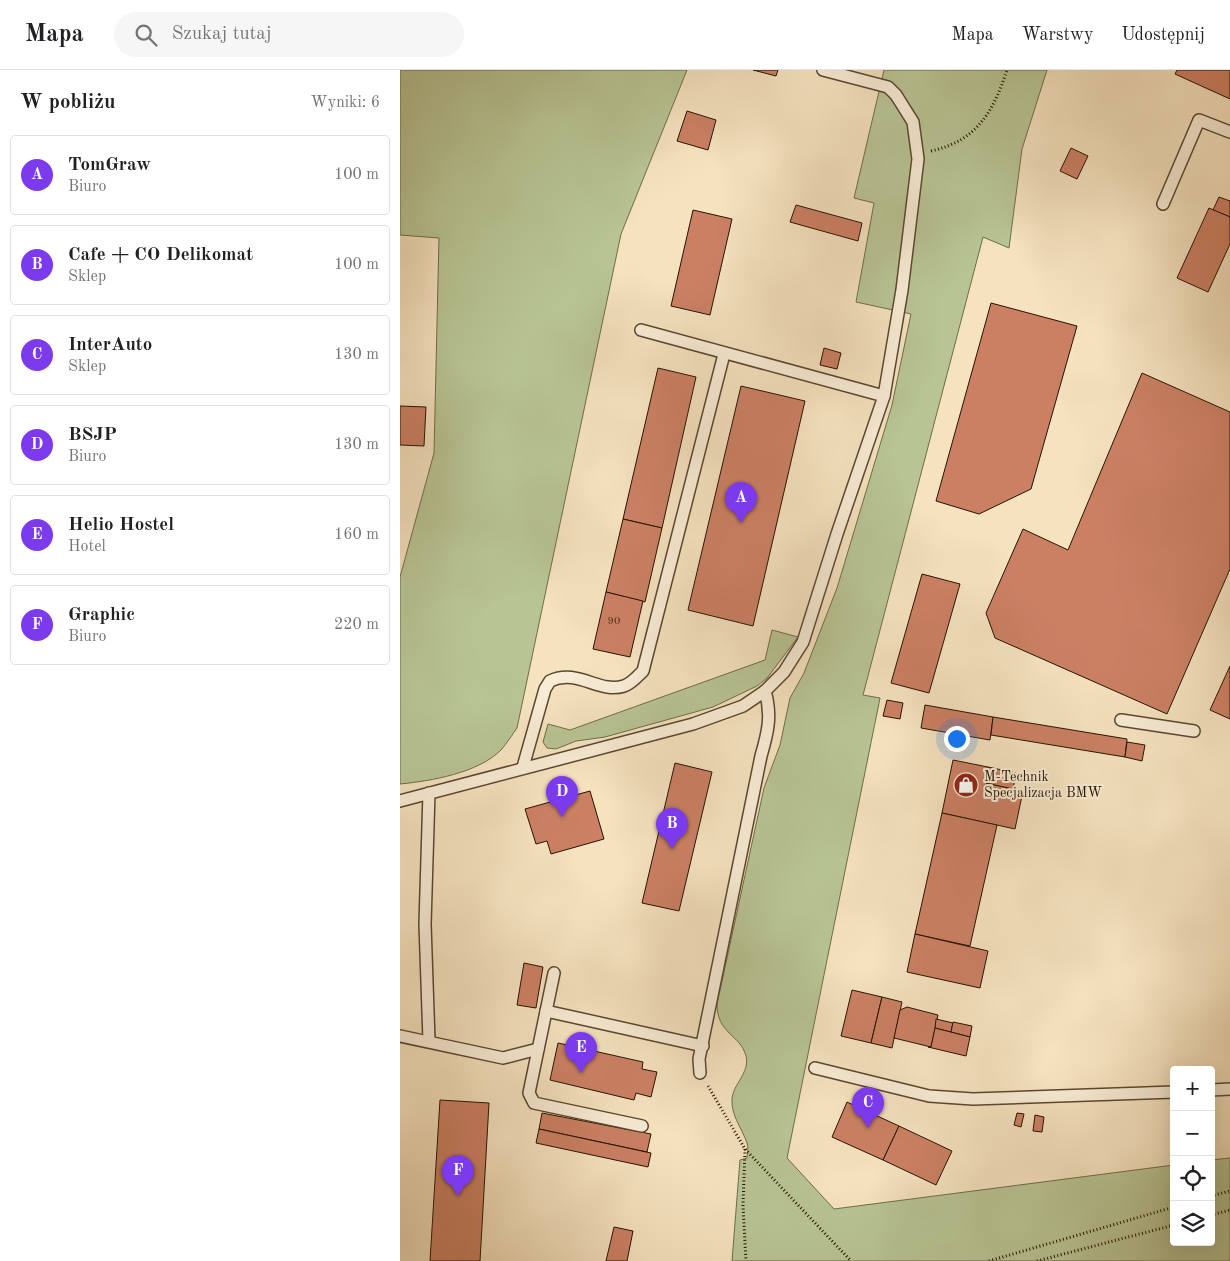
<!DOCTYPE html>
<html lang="pl">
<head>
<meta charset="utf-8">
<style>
	body { margin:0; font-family:"Old Standard TT",serif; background:#f6f6f6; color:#202124 }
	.controls { position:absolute; right:15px; bottom:15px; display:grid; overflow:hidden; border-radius:5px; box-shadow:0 5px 20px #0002 }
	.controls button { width:45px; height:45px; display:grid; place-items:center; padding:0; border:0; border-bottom:1px solid #e0e0e0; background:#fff; color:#202124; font:25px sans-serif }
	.you { position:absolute; left:556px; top:668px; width:18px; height:18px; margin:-12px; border:4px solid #fff; border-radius:50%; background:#1a73e8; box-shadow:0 0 0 8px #1a73e833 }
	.badge { display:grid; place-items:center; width:32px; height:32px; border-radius:50%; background:#7c3aed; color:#fff; font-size:16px; font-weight:700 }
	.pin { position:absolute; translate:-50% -41px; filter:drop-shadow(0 1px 2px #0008) }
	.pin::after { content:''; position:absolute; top:26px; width:18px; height:15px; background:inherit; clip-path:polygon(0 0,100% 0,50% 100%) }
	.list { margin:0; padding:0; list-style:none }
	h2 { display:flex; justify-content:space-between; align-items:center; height:65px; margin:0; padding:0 20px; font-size:21px }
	h2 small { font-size:16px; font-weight:400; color:#757577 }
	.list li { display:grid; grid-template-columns:32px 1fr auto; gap:15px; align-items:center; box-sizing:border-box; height:80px; margin:0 10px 10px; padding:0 10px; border:1px solid #e0e0e0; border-radius:5px }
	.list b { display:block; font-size:19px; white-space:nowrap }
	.list p { margin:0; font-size:16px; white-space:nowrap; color:#757577 }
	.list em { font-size:16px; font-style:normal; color:#757577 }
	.icon { flex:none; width:28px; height:28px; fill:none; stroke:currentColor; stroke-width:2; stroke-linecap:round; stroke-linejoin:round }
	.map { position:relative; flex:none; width:830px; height:1191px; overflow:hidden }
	header { display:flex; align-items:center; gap:30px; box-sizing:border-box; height:70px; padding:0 25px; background:#fff; border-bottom:1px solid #e0e0e0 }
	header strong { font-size:24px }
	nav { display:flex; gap:28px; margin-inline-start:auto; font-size:18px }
	.search { width:350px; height:45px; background:#f6f6f6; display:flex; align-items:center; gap:12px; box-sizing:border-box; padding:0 18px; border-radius:28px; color:#757577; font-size:19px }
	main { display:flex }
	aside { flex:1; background:#fff }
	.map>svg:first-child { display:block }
	.green { fill:#b8c494; stroke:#6f6c4a }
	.building { fill:#cb8064; stroke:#261301 }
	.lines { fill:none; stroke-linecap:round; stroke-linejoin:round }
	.service-casing { stroke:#5a4730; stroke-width:14 }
	.path { stroke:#261301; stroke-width:3; stroke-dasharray:1 2.5; stroke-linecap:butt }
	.service { stroke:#f8ecd5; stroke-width:11 }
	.labels { text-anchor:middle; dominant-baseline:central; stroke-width:4; stroke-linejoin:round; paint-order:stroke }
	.number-label { font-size:11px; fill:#4f2e1a }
	.poi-label { font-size:14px; fill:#261301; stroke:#f8ecd5; text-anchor:start }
</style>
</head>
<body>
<header>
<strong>Mapa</strong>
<div class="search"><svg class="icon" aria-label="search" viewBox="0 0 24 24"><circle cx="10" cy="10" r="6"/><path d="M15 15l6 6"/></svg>Szukaj tutaj</div>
<nav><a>Mapa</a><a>Warstwy</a><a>Udostępnij</a></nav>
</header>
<main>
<aside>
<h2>W pobliżu<small>Wyniki: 6</small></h2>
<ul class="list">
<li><span class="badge">A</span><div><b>TomGraw</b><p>Biuro</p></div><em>100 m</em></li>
<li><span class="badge">B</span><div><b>Cafe + CO Delikomat</b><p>Sklep</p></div><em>100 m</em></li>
<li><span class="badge">C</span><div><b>InterAuto</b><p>Sklep</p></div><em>130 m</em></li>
<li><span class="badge">D</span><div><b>BSJP</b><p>Biuro</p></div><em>130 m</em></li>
<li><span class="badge">E</span><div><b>Helio Hostel</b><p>Hotel</p></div><em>160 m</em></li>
<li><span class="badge">F</span><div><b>Graphic</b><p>Biuro</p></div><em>220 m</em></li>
</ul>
</aside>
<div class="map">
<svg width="830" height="1191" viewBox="0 0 830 1191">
	<rect width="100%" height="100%" fill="#f5e2bf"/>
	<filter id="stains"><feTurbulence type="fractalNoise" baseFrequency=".004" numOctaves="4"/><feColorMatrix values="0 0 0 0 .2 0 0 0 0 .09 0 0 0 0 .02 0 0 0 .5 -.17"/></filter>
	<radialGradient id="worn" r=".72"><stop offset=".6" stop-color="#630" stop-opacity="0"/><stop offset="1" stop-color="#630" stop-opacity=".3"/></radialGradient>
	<g class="green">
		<path d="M0,0H287L221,164L117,658C112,665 107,673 101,680C78,703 31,711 0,714V507L34,383L39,168L0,165Z"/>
		<path d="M484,0H647L622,79L609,178L583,167L463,625L480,628L387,1088L434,1139L774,1095V1172H811V1090L830,1088V1191H332L340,1090L347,1088C347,1083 349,1077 347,1073C342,1058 331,1046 332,1029C333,1014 350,1003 346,986C340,964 317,964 317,934L364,718L380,675L390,628L404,603L437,518L492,335L511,244L456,232L474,133L454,128Z"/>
		<polygon points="372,560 398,567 367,608 357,616 313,637 205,667 176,671 156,679 147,678 143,672 148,654 170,660 365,590"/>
	</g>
	<g class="building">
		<polygon points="353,0 378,0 376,6"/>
		<polygon points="777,0 830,0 830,29 775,4"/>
		<polygon points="287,41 316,50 308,80 277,71"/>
		<polygon points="671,78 688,86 677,109 660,101"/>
		<polygon points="819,127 830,131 830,147 813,140"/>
		<polygon points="396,135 462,153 458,171 390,152"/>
		<polygon points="809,138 830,147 830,174 808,222 777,208"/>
		<polygon points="293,140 332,149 310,245 271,236"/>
		<polygon points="591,233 677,256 631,419 579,444 536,431"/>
		<polygon points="424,278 441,283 437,299 420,295"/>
		<polygon points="258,298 296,307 262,458 223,449"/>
		<polygon points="742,303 830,342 830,499 767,644 595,568 586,543 623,459 668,480"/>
		<polygon points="341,316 405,331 353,556 288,540"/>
		<polygon points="0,336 26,337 24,376 0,375"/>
		<polygon points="223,449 262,458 245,532 206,522"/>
		<polygon points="522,504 560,514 529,623 491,613"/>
		<polygon points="206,522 243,531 230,587 193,579"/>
		<polygon points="830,596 830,649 810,640"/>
		<polygon points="487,630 503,633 500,649 483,646"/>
		<polygon points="525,635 593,647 590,670 521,658"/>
		<polygon points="593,647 727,669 725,687 591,665"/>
		<polygon points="727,672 745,675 742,691 725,687"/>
		<polygon points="553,690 588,697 586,713 623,721 615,759 542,743"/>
		<polygon points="275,693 312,702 279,841 242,833"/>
		<polygon points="588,697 616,703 613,719 586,713"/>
		<polygon points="190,721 204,769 151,784 147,771 136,774 125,739"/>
		<polygon points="542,743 597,755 570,876 515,864"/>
		<polygon points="515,864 588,881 580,918 507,902"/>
		<polygon points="124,893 143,897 136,938 117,935"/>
		<polygon points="452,920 482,927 471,973 441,966"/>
		<polygon points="482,927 502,932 492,978 471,973"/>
		<polygon points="507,937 538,945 531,977 494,968 500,940"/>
		<polygon points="536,949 553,953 551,962 535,958"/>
		<polygon points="553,952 572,956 570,967 551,962"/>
		<polygon points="535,958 570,967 566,986 528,977 531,977"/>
		<polygon points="158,973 243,992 242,999 257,1002 251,1027 236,1023 234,1030 150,1010"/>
		<polygon points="40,1030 89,1033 80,1191 30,1191"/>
		<polygon points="447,1032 499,1056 483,1090 432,1067"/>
		<polygon points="142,1043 251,1064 247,1082 139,1059"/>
		<polygon points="617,1043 624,1044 621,1057 614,1055"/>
		<polygon points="635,1045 644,1047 642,1062 633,1061"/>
		<polygon points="499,1056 552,1081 536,1115 483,1090"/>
		<polygon points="139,1059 251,1083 248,1097 136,1073"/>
		<polygon points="214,1157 233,1161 227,1191 206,1191"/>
	</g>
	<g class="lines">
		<defs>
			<g id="service">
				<polyline points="763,134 799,50 830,62"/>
				<polyline points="241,260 484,326"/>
				<polyline points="721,650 794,661"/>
				<path d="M123,697L145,619L150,611C178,598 199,624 224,616C231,614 238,606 243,601L324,284"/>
				<polyline points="0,731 293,654 343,636 365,621 384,602 403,572 437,464 484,326 502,220 518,89 513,52 496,25 488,17 423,0"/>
				<polyline points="154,903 129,1023 134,1033 242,1056"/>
				<polyline points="146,941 303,976"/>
				<polyline points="0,966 103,988 138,979"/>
				<polyline points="29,971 25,854 29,723"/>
				<polyline points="415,998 529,1026 573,1029 774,1022"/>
				<path d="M300,1003L299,989L361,686C368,662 372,645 365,621"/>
				<polyline points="811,1020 830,1019"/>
			</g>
		</defs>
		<use href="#service" class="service-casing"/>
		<g class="path">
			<path d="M531,81C577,71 593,42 607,0"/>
			<polyline points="308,1016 345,1079 451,1191"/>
			<polyline points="345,1079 343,1136 346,1191"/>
			<polyline points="811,1126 830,1121"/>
			<polyline points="811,1145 830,1140"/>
			<polyline points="589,1191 774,1137"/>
			<polyline points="637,1191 774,1155"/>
		</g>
		<use href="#service" class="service"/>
	</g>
	<defs>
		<symbol id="shop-disc" viewBox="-11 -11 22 22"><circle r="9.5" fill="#8f2418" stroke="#f8ecd5"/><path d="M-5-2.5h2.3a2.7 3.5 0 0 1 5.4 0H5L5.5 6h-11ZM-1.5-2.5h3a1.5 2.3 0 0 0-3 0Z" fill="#fff"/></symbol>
	</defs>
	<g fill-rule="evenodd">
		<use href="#shop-disc" x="552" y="701" width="28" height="28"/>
	</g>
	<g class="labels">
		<g class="number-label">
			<text x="214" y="551">90</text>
		</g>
		<g class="poi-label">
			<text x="584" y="707">M-Technik<tspan x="584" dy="16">Specjalizacja BMW</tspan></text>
		</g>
	</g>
	<rect width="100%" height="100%" filter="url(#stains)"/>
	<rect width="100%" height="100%" fill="url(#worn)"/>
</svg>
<div class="controls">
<button>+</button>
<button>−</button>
<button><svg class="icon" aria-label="locate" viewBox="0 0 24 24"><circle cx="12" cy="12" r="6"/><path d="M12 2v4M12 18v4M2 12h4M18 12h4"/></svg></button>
<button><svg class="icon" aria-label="layers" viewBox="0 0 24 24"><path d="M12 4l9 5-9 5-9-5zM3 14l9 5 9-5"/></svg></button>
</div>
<div class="you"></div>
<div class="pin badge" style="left:341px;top:453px">A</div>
<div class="pin badge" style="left:272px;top:779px">B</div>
<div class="pin badge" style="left:468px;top:1058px">C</div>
<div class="pin badge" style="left:162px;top:747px">D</div>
<div class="pin badge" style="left:181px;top:1003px">E</div>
<div class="pin badge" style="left:58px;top:1126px">F</div>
</div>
</main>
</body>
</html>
